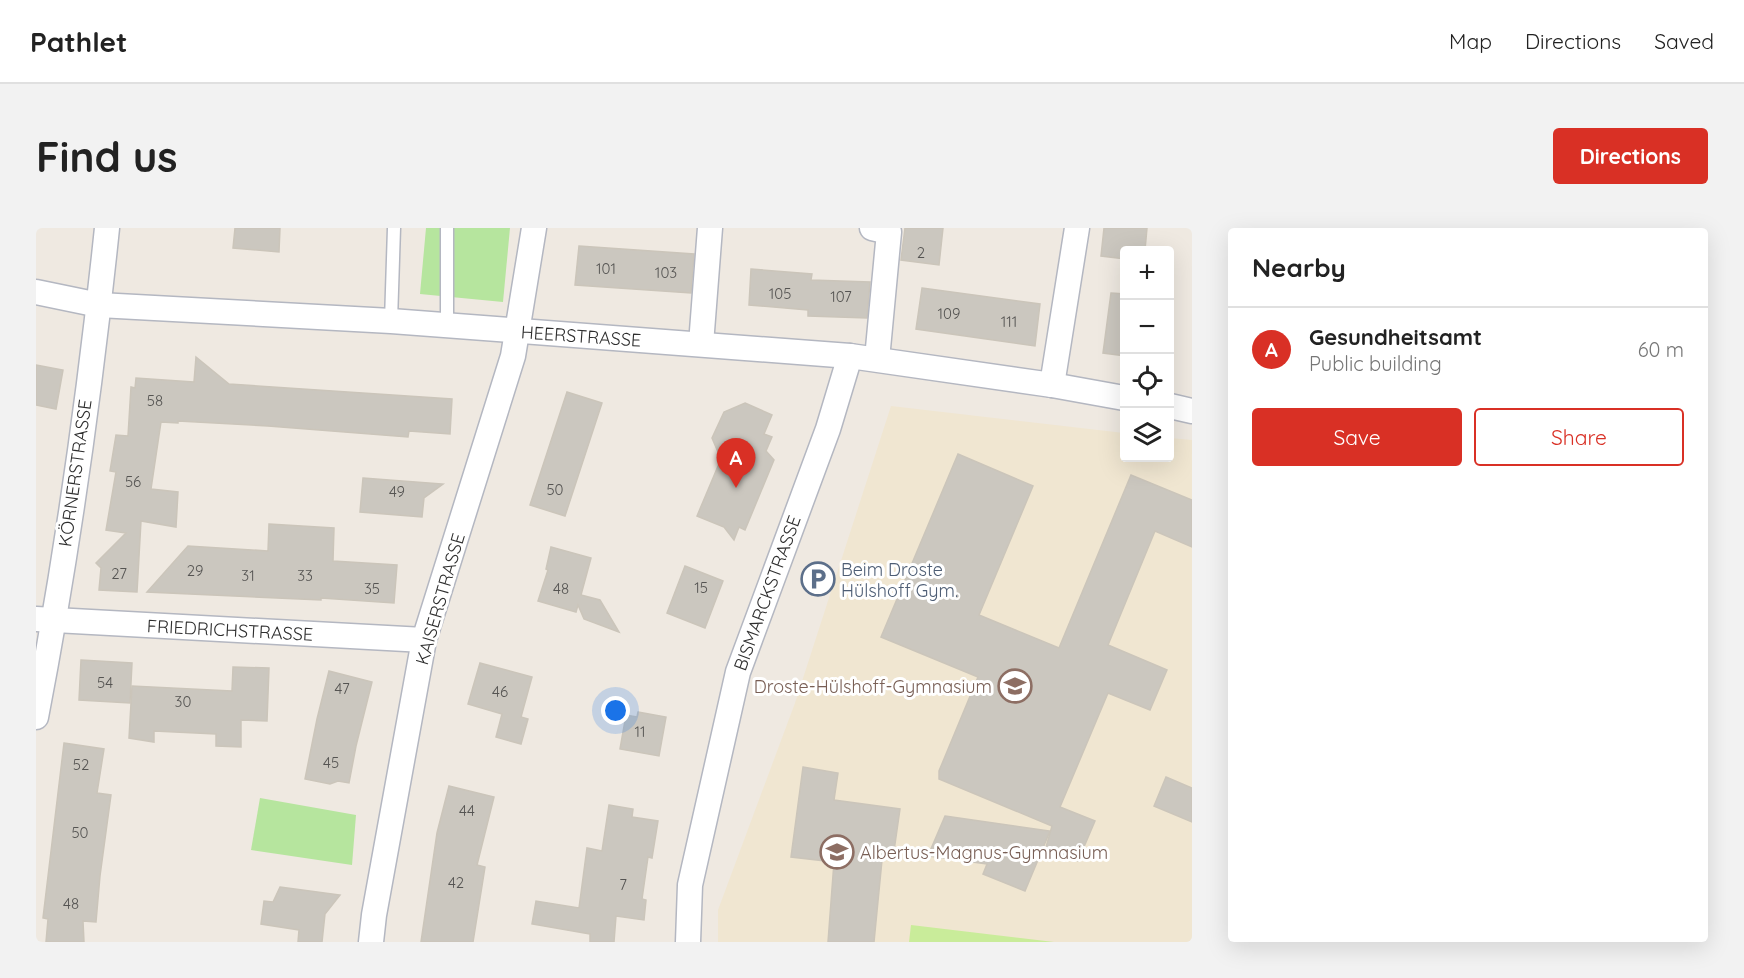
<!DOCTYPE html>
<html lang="en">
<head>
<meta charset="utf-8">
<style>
	body { margin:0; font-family:Quicksand,sans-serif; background:#f2f2f2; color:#222 }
	.controls { position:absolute; right:18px; top:18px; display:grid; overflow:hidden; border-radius:6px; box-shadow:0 6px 24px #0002 }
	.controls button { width:54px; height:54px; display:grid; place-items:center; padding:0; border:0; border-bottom:2px solid #e0e0e0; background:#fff; color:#222; font:30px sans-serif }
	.you { position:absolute; left:580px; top:483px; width:21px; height:21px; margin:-15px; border:4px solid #fff; border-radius:50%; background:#1a73e8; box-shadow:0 0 0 9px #1a73e833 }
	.badge { display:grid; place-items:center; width:39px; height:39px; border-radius:50%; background:#d93025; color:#fff; font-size:20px; font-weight:700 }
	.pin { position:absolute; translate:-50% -50px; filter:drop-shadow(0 2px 3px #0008) }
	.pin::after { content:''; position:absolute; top:32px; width:21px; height:18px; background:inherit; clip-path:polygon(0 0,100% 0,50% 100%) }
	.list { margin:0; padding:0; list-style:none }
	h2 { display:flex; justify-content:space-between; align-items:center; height:78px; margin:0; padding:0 24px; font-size:26px }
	h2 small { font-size:20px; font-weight:400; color:#767676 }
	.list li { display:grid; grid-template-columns:39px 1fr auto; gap:18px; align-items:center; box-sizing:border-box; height:84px; padding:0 24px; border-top:2px solid #e0e0e0 }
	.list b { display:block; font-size:22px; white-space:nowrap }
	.list p { margin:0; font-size:20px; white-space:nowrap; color:#767676 }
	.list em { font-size:20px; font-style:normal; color:#767676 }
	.actions { display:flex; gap:12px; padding:18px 24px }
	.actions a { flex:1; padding:14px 0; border:2px solid #d93025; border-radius:6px; text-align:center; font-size:21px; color:#d93025 }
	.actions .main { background:#d93025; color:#fff }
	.icon { flex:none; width:33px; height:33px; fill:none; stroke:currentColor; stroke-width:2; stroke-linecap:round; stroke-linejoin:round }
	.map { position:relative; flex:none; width:1156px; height:714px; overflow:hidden; border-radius:6px }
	header { display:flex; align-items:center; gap:36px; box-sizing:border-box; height:84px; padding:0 30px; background:#fff; border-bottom:2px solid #e0e0e0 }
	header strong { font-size:28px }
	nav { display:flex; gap:33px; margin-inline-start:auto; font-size:21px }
	.intro { display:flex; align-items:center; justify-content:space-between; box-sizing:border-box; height:144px; padding:0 36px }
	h1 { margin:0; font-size:42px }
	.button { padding:15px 27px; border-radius:6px; background:#d93025; color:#fff; font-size:21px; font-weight:700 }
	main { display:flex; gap:36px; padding:0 36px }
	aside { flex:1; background:#fff; border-radius:6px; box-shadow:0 6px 24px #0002 }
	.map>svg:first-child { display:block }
	.education { fill:#f0e6d1 }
	.green { fill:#b6e59e }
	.pitch { fill:#c9ec9a }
	.building { fill:#cbc7bf; stroke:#cbc5ba; stroke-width:1.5 }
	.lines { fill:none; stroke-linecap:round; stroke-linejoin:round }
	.service-casing { stroke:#b4b7c1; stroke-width:15 }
	.minor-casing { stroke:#b4b7c1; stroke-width:27 }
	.service { stroke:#fff; stroke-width:12 }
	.minor { stroke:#fff; stroke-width:24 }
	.labels { text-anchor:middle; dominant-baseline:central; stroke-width:6; stroke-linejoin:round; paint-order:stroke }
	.number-label { font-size:15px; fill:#555452 }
	.street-label { font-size:18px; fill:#2e2e2e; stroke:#fff }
	.service-label { font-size:18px; fill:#4e5e75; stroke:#fff; text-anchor:start }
	.education-label { font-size:18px; fill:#785e54; stroke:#fff; text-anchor:end }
</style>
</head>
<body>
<header>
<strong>Pathlet</strong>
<nav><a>Map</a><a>Directions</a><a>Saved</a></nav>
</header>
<div class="intro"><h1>Find us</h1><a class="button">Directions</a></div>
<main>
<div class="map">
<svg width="1156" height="714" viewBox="0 0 1156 714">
	<rect width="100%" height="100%" fill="#efe9e1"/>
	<polygon class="education" points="855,178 1088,205 1088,230 1134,230 1134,210 1156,212 1156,714 682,714 682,682 759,475"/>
	<g class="green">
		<polygon points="390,0 474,0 467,74 384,66"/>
		<polygon points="224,570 320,587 316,637 215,622"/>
	</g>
	<polygon class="pitch" points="875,697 1018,714 873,714"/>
	<g class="building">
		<polygon points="199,0 244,0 243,24 197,20"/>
		<polygon points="869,0 907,0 903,37 865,32"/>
		<polygon points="1068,0 1111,0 1109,22 1089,22 1089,31 1065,28"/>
		<polygon points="543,18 658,26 655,65 539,57"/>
		<polygon points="715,41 776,46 775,52 834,54 831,90 772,88 772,82 713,77"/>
		<polygon points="886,60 1004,76 999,118 880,101"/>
		<polygon points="1075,65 1089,66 1089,128 1067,125"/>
		<polygon points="160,129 193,156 416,171 414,206 373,203 372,209 232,198 142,193 142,195 125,194 115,261 142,264 140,299 105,293 101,364 63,362 65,340 60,335 90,305 70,302 80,244 74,243 80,207 92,208 95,159 99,160 100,150 158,154"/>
		<polygon points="0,137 27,142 20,181 0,177"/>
		<polygon points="531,164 566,175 529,288 494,277"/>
		<polygon points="709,175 736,187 728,206 736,209 730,223 738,232 709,302 703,299 698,312 688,299 661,288 685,231 676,210 688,184"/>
		<polygon points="922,226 997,258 943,387 1023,420 1095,247 1156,272 1156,319 1119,303 1072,417 1131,442 1114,482 1072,465 1024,579 1059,593 1042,633 1010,619 1016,598 903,551 903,543 942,449 845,409"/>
		<polygon points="327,250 407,256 388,270 386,289 324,284"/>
		<polygon points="233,296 298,300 297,333 361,337 358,375 285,370 285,372 111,364 152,318 232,323"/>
		<polygon points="515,319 555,330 545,367 564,372 583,404 548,391 542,377 540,384 502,373 512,342 510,341"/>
		<polygon points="649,338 687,353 669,400 631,385"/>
		<polygon points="45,432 96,435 94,475 43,472"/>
		<polygon points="444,435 496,449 485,489 492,491 485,516 460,509 466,486 432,476"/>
		<polygon points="197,439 233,440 231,493 205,492 205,519 180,518 180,506 118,503 118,514 93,510 96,458 196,463"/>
		<polygon points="293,443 336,454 320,518 313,555 302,553 294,556 269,551 281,491"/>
		<polygon points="602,484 630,489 623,528 584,521 590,487 601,489"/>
		<polygon points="28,515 68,521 61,565 75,567 64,648 60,694 47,693 48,714 10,714 12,691 7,690"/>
		<polygon points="767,539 802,545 798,572 864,581 858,623 847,622 838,714 792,714 798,634 755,629"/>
		<polygon points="1130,549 1156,560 1156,594 1118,578"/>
		<polygon points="413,558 458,569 441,637 449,639 437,714 385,714 401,605"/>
		<polygon points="573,577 597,581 596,589 622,593 616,630 612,629 606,671 610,672 608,692 580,688 578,714 554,714 554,706 496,696 500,673 543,680 551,620 566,623"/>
		<polygon points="909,588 1014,603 989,663 947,646 951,636 892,628"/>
		<polygon points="244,659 304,667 289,686 286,714 262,714 263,702 225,696 228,673 237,674"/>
	</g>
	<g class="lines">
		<defs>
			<g id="service">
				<polyline points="355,93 358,0"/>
				<polyline points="411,97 411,0"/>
			</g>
			<g id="minor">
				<polyline points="836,0 853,4 841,131"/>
				<polyline points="0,64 63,77 355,93 814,128 1016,157 1088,170"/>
				<polyline points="665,116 674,0"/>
				<polyline points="1016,157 1041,0"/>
				<polyline points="1134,178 1156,183"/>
				<polyline points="0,391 388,412"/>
				<path d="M0,489C31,328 54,164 71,0"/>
				<polyline points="335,714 338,687 388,412 477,128 498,0"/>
				<polyline points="652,714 654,657 702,444 792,201 814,128"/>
			</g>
		</defs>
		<use href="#service" class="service-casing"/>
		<use href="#minor" class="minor-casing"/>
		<use href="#service" class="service"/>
		<use href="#minor" class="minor"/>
	</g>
	<defs>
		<symbol id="parking-ring" viewBox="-11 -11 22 22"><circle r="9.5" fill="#fff" stroke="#5c6f8a" stroke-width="1.5"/><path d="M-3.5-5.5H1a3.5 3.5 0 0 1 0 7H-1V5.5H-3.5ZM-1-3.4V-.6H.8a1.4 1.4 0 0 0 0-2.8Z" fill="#5c6f8a"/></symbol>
		<symbol id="school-ring" viewBox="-11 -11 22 22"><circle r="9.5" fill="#fff" stroke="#8d6e63" stroke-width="1.5"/><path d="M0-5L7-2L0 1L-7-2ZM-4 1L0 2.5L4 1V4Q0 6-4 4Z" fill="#8d6e63"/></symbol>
	</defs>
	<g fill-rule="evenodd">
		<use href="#parking-ring" x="763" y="332" width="38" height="38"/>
		<use href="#school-ring" x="960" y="439" width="38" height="38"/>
		<use href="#school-ring" x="782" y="605" width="38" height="38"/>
	</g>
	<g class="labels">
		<g class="number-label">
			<text x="885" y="24">2</text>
			<text x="570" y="40">101</text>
			<text x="630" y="44">103</text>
			<text x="744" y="65">105</text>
			<text x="805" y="68">107</text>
			<text x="913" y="85">109</text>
			<text x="973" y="93">111</text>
			<text x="119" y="172">58</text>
			<text x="97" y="253">56</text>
			<text x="519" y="261">50</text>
			<text x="361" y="263">49</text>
			<text x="159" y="342">29</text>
			<text x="83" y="345">27</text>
			<text x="212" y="347">31</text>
			<text x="269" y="347">33</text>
			<text x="665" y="359">15</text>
			<text x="336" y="360">35</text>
			<text x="525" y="360">48</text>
			<text x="69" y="454">54</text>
			<text x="306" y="460">47</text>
			<text x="464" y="463">46</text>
			<text x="147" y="473">30</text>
			<text x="604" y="503">11</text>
			<text x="295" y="534">45</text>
			<text x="45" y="536">52</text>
			<text x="431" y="582">44</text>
			<text x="44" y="604">50</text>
			<text x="420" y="654">42</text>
			<text x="587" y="656">7</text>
			<text x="35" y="675">48</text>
		</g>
		<g class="street-label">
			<text transform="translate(545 108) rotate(4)">HEERSTRASSE</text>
			<text transform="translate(39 245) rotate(-82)">KÖRNERSTRASSE</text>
			<text transform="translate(731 365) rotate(-70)">BISMARCKSTRASSE</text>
			<text transform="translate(404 371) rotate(-74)">KAISERSTRASSE</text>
			<text transform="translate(194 402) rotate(3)">FRIEDRICHSTRASSE</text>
		</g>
		<g class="service-label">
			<text x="805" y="341">Beim Droste<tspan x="805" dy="21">Hülshoff Gym.</tspan></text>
		</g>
		<g class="education-label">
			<text x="956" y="458">Droste-Hülshoff-Gymnasium</text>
			<text x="824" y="624" text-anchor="start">Albertus-Magnus-Gymnasium</text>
		</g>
	</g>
</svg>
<div class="controls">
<button>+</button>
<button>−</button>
<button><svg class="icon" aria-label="locate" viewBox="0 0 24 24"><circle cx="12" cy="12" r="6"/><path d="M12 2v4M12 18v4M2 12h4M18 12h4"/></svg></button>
<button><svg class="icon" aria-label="layers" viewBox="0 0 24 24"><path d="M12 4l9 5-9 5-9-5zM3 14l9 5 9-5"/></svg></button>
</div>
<div class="you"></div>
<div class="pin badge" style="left:700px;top:260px">A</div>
</div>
<aside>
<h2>Nearby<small></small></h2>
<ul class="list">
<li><span class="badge">A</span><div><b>Gesundheitsamt</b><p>Public building</p></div><em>60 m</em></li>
</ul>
<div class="actions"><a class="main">Save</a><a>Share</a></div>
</aside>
</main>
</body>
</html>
